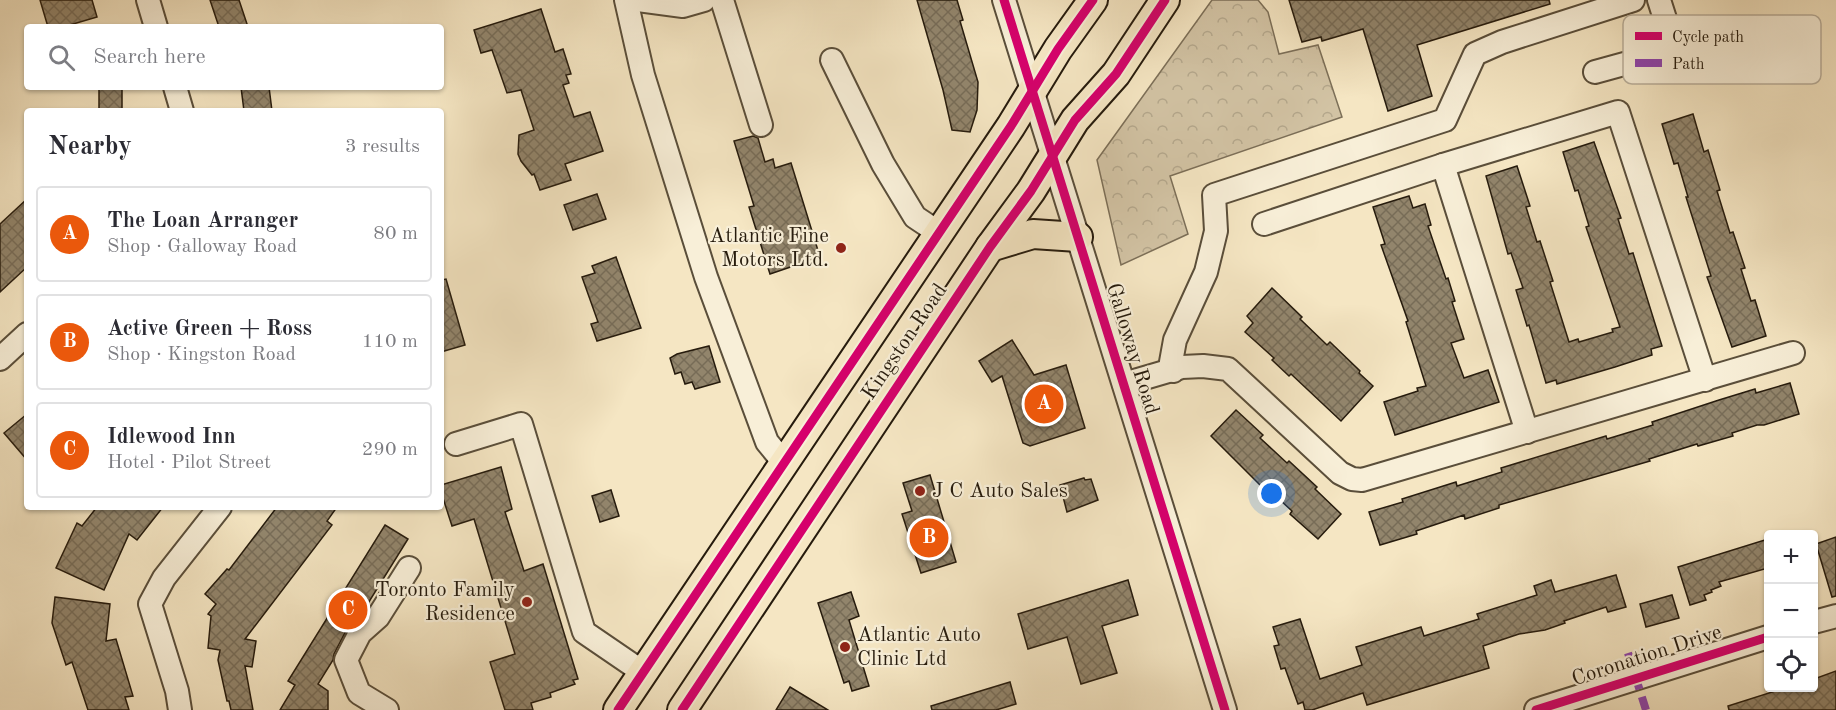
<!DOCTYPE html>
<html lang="en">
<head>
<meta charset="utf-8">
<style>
	body { margin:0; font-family:"Old Standard TT",serif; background:#f2f2f3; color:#2b2b33 }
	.controls { position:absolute; right:18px; bottom:18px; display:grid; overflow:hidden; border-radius:6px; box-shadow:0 2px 4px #0004 }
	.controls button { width:54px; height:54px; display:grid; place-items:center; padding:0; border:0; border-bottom:2px solid #e1e1e2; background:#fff; color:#2b2b33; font:30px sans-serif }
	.you { position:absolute; left:1272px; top:494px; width:21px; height:21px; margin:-15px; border:4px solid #fff; border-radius:50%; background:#1a73e8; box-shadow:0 0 0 9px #1a73e833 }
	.badge { display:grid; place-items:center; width:39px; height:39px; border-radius:50%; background:#ea580c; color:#fff; font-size:20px; font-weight:700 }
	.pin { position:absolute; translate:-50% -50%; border:3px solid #fff; box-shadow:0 2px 6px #0006 }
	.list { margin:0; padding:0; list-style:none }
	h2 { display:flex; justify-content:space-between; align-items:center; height:78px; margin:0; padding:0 24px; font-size:26px }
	h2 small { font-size:20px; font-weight:400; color:#7c7c81 }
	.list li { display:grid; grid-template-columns:39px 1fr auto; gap:18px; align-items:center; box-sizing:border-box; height:96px; margin:0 12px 12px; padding:0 12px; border:2px solid #e1e1e2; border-radius:6px }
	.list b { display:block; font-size:22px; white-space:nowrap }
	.list p { margin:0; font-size:20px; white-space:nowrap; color:#7c7c81 }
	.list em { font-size:20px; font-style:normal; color:#7c7c81 }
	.icon { flex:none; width:33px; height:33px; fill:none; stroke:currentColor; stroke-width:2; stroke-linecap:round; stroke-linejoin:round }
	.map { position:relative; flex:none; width:1836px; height:710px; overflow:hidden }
	.search { position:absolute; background:#fff; box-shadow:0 2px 4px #0004; left:24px; top:24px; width:420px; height:66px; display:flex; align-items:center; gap:15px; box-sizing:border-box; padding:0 21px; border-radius:6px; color:#7c7c81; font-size:22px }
	.panel { position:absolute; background:#fff; box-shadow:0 2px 4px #0004; left:24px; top:108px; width:420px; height:402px; border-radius:6px }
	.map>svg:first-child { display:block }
	.park { fill:url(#park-crowns); stroke:#7c6f58; stroke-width:1.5 }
	.building { fill:url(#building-cross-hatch); stroke:#261b0d; stroke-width:1.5 }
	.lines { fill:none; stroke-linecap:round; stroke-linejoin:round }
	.minor-casing { stroke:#5a4e3a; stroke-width:26 }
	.major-casing { stroke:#261b0d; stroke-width:32 }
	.minor { stroke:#f8efd8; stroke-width:22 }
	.major { stroke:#f5e6c3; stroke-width:28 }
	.quiet { stroke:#8e44ad; stroke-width:8; stroke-dasharray:15 8; stroke-linecap:butt }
	.cycleway-casing { stroke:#f8efd8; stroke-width:13 }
	.cycleway { stroke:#d6006c; stroke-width:9 }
	.poi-dot { fill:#8f2418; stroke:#f8efd8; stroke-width:2 }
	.labels { text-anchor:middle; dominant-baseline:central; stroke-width:4.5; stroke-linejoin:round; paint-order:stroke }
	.poi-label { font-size:21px; fill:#261b0d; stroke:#f8efd8; text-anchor:end }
	.street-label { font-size:21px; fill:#261b0d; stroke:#f8efd8 }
	.key { fill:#f8efd8; stroke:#b9af9b; stroke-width:1.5 }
	.key-label { font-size:16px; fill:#261b0d }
</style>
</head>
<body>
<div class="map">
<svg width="1836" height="710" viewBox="0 0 1836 710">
	<defs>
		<pattern id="park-crowns" width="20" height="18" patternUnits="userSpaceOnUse" patternTransform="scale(1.5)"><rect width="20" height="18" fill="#d2c3a4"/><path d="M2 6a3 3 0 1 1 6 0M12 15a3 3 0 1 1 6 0" fill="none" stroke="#b4a78c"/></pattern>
		<pattern id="building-cross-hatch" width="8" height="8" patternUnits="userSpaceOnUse" patternTransform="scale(1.5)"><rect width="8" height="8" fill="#92856c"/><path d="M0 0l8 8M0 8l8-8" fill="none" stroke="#776c57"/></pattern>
	</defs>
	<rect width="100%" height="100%" fill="#f5e6c3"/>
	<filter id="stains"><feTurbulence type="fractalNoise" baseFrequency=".00333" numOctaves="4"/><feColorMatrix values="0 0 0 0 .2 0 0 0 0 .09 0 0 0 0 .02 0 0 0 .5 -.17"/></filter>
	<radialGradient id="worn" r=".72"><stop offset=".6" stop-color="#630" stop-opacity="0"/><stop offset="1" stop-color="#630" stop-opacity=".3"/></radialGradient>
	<polygon class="park" points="1212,0 1258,0 1268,12 1279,54 1318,45 1342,117 1170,176 1188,234 1121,265 1097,160"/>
	<g class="building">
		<polygon points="40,0 92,0 97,17 63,27 48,27"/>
		<polygon points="210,0 239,0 248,27 219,27"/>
		<polygon points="917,0 957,0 963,20 960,21 978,82 977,110 970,132 952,130 943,90"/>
		<polygon points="1289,0 1549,0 1550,4 1417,45 1432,96 1388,111 1363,29 1322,41 1321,37 1302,42"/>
		<polygon points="541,9 555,52 563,49 571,74 566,75 569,83 563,85 574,117 590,112 603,151 565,164 571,180 540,190 534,174 532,175 521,161 518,154 519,135 534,130 521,90 507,93 492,50 481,53 474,30"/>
		<rect x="99" y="87" width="23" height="24"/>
		<polygon points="241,87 269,87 272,111 244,111"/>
		<polygon points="1693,114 1704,152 1708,150 1720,190 1717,191 1730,233 1733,232 1745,268 1741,269 1751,301 1755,300 1766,336 1732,347 1707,277 1711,276 1686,197 1688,197 1678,163 1674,164 1662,124"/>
		<polygon points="753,136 758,138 765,162 773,159 775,168 791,163 820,257 770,274 749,207 754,206 734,141"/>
		<polygon points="1594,142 1621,218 1618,219 1629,254 1633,253 1662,346 1651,349 1652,355 1615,367 1557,384 1556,380 1546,383 1529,325 1527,326 1516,290 1523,288 1511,253 1508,254 1486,176 1517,166 1530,206 1526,207 1537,242 1540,241 1553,281 1550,282 1569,342 1578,339 1579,342 1613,332 1612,329 1620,327 1586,227 1589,226 1578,190 1575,191 1563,152"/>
		<polygon points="597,194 606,219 573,230 564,205"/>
		<polygon points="1409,196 1413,208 1425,204 1431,225 1428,226 1446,279 1448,278 1455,301 1452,302 1464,339 1451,343 1464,378 1488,370 1499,402 1395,435 1384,402 1418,391 1417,388 1426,386 1406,322 1408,321 1381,245 1385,244 1373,207"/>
		<polygon points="27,199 27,267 0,292 0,224"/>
		<polygon points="616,257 641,328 597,341 591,324 598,322 582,277 595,273 592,266"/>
		<polygon points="446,279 465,345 441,352 441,280"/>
		<polygon points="1272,288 1302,317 1300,319 1327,345 1330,342 1360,371 1359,373 1373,386 1341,421 1291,374 1289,376 1272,360 1274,358 1245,332 1253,323 1247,316"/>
		<polygon points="1012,340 1034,375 1066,365 1085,428 1030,446 1023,443 1002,376 992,382 979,361"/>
		<polygon points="709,346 720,382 695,389 692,382 685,384 681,372 675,374 670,358 677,354"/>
		<polygon points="1790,383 1799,414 1764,425 1757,425 1732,433 1733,436 1698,446 1697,444 1649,459 1650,461 1499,505 1499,508 1465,519 1464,515 1416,531 1417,534 1380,545 1369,512 1403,502 1402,499 1456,482 1457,486 1502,472 1501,468 1606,436 1607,439 1653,425 1652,422 1719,400 1755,389 1756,393"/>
		<polygon points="1236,410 1263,435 1260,438 1287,463 1289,461 1317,487 1315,489 1341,514 1318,539 1290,514 1292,511 1268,489 1266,491 1211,436"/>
		<polygon points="27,414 27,460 4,433"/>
		<polygon points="501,467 512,509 505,512 524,571 543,564 578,679 573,680 575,684 550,693 551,697 531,703 533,710 505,710 490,662 515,654 474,519 452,526 441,492 441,485"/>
		<polygon points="930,475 956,562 921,573 902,514 912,511 903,483"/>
		<polygon points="1084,478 1085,480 1091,479 1098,500 1067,512 1060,485"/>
		<polygon points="611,490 619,516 600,522 592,496"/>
		<polygon points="97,507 163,507 137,540 129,534 104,590 56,568 77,523 82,526"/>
		<polygon points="277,507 337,507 327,521 332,525 245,639 256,641 252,667 245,666 253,710 231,710 229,701 227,701 218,660 220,650 208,648 211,616 208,614 216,604 205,594 227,569 229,570"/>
		<polygon points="385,525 408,539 362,613 348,627 334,654 333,660 318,684 328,691 328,710 280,710 295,685 288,681"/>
		<polygon points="1836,537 1836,596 1832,597 1816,544"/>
		<polygon points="1768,539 1768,568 1719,582 1721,586 1711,590 1712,592 1704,595 1706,600 1690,605 1678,567"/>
		<polygon points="1616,575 1626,607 1608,612 1606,607 1564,621 1565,623 1545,630 1519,634 1483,646 1489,668 1367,705 1363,693 1312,710 1305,710 1303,702 1298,704 1285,668 1281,669 1274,646 1279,645 1273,627 1300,619 1320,679 1362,665 1356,647 1421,627 1424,636 1479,619 1477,614 1537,595 1534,586 1551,580 1555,592"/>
		<polygon points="1128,580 1138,615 1102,626 1117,673 1081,684 1067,637 1028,649 1018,614"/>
		<polygon points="851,592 859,616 849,620 869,686 852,691 849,681 844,683 818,603"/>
		<polygon points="1672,595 1679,618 1646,627 1640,604"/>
		<polygon points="55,597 110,604 106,641 116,639 133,696 125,697 129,710 88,710 72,662 66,665 52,623"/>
		<polygon points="1836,671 1836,710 1729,710 1728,706 1788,687 1814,687 1814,679"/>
		<polygon points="1010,682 1016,704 996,710 932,710 931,706"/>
		<polygon points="790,687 828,710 776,710"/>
	</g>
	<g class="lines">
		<defs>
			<g id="minor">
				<polyline points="148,0 156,27"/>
				<polyline points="626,0 643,75 706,277 767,442 785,464"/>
				<polyline points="638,0 683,6 704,0"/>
				<polyline points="722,0 761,125"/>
				<polyline points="1004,0 1225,710"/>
				<polyline points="832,60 883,164 915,217 939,233"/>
				<polyline points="1595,72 1675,50 1659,0"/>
				<polyline points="175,87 182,111"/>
				<polyline points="1443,165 1527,432"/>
				<polyline points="1264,224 1443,165 1618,112 1705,380"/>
				<polyline points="0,359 27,334"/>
				<polyline points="1173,371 1171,362 1175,340 1206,272 1216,231 1214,195 1445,120 1475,54 1502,42 1633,0"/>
				<polyline points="1124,384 1182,367 1203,366 1228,369 1340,473 1352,479 1362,480 1793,353"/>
				<polyline points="456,444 521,424 584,632 644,673"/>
				<polyline points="1814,622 1836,616"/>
				<polyline points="180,710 177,691 150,604 164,578 220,507"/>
				<polyline points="387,710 359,693 346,660 360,633 378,617 409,568"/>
				<polyline points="1536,710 1768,637"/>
			</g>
			<g id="major">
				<polyline points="990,247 1033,234 1078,237"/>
				<polyline points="618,710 1011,126 1058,49 1093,0"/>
				<polyline points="682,710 990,247 1031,191 1075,120 1116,74 1165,0"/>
			</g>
		</defs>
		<use href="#minor" class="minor-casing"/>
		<use href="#major" class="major-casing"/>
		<use href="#minor" class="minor"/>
		<use href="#major" class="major"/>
		<polyline class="quiet" points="1628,653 1646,710"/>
		<defs>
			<g id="cycleway">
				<polyline points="1004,0 1225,710"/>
				<polyline points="618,710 1011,126 1058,49 1093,0"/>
				<polyline points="682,710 990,247 1031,191 1075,120 1116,74 1165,0"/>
				<polyline points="1536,710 1768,637"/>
			</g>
		</defs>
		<use href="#cycleway" class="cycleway-casing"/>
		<use href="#cycleway" class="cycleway"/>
	</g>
	<g class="poi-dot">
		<circle cx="841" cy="248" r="6"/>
		<circle cx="920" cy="491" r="6"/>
		<circle cx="527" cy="602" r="6"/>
		<circle cx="845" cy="647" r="6"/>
	</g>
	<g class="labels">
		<g class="poi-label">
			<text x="829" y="236">Atlantic Fine<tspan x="829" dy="24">Motors Ltd.</tspan></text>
			<text x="932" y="491" text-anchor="start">J C Auto Sales</text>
			<text x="515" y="590">Toronto Family<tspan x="515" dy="24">Residence</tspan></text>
			<text x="857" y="635" text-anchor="start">Atlantic Auto<tspan x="857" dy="24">Clinic Ltd</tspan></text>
		</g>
		<g class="street-label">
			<text transform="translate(905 342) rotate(-56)">Kingston Road</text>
			<text transform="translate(1132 349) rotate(73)">Galloway Road</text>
			<text transform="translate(1647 656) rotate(-18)">Coronation Drive</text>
		</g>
	</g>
	<rect x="1623" y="15" width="198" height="69" rx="9" class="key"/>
	<rect x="1635" y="32" width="27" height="8" fill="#d6006c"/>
	<rect x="1635" y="59" width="27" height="8" fill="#8e44ad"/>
	<g class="key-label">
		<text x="1672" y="42">Cycle path</text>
		<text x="1672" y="69">Path</text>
	</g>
	<rect width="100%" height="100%" filter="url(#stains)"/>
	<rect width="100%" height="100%" fill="url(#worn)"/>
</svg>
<div class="controls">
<button>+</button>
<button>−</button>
<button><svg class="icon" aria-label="locate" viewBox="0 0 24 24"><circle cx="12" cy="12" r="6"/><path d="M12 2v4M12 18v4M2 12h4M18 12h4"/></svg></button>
</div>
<div class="you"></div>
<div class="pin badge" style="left:1044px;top:404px">A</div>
<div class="pin badge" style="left:929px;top:538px">B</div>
<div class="pin badge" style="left:348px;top:610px">C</div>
<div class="search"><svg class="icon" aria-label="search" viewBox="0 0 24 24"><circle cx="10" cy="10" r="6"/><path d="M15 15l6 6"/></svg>Search here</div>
<section class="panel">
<h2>Nearby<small>3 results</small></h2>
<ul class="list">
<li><span class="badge">A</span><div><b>The Loan Arranger</b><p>Shop · Galloway Road</p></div><em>80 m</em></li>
<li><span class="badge">B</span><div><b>Active Green + Ross</b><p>Shop · Kingston Road</p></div><em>110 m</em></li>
<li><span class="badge">C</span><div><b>Idlewood Inn</b><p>Hotel · Pilot Street</p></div><em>290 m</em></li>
</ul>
</section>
</div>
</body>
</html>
